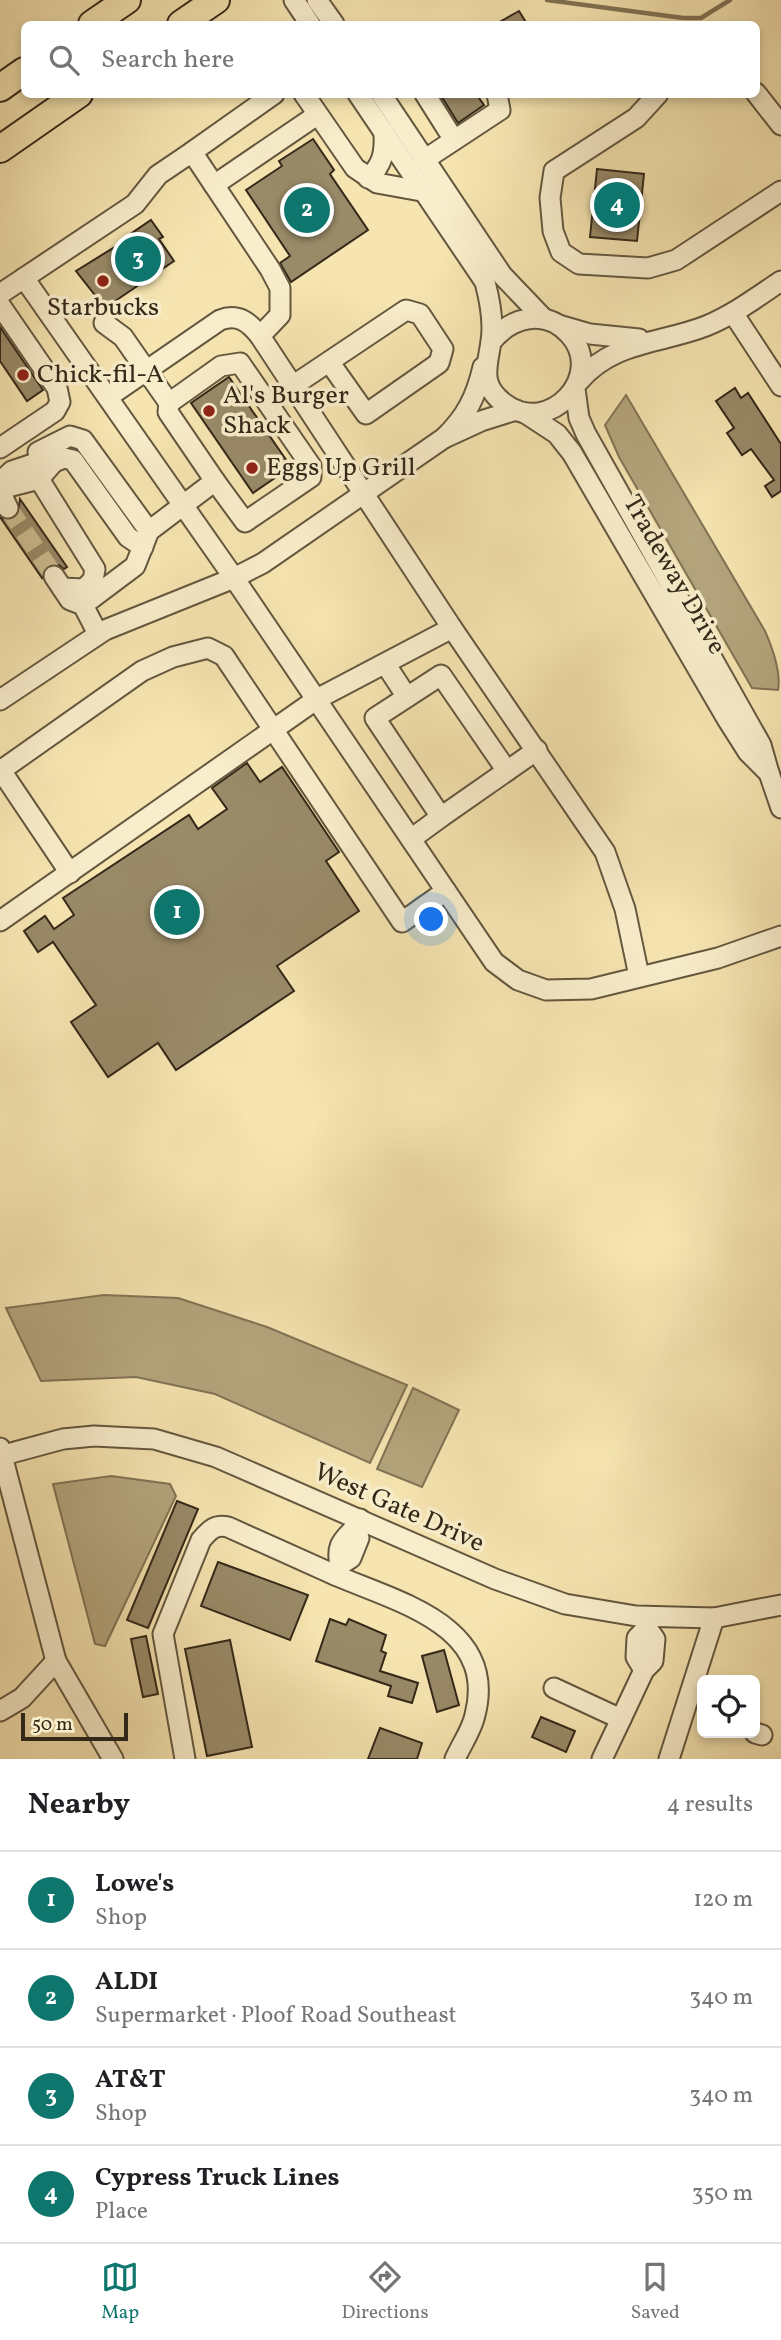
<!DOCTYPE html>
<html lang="en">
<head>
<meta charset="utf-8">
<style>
	body { margin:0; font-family:Vollkorn,serif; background:#f6f6f6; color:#202124 }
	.controls { position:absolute; right:21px; bottom:21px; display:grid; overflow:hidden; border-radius:10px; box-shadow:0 4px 10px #0003 }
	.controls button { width:63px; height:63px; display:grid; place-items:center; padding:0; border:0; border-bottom:2px solid #e0e0e0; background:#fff; color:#202124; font:35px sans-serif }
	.scale { position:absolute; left:21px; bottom:18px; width:107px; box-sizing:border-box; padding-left:7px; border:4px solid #342819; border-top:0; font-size:19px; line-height:24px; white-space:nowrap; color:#342819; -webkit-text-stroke:5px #f9eecc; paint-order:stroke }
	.you { position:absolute; left:432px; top:920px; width:24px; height:24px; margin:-18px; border:5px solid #fff; border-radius:50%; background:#1a73e8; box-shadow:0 0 0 10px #1a73e833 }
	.badge { display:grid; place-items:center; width:46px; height:46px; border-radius:50%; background:#0f766e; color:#fff; font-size:23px; font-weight:700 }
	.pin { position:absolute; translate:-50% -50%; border:4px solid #fff; box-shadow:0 2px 7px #0006 }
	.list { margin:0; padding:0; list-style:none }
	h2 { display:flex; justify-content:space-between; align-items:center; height:91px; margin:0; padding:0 28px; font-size:30px }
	h2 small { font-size:23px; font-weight:400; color:#757577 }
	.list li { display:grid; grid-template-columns:46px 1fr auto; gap:21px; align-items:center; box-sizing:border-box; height:98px; padding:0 28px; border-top:2px solid #e0e0e0 }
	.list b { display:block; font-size:26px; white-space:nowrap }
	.list p { margin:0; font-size:23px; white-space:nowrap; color:#757577 }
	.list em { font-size:23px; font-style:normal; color:#757577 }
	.icon { flex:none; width:38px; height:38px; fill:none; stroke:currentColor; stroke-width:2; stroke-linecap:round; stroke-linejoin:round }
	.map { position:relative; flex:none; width:781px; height:1759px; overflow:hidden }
	.search { position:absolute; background:#fff; box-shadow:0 4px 10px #0003; left:21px; right:21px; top:21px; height:77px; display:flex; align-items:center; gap:18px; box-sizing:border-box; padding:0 24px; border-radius:10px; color:#757577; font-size:26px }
	.sheet { height:483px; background:#fff }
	nav { display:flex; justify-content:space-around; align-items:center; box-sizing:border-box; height:98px; border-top:2px solid #e0e0e0; background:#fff; font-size:19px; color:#757577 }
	nav a { display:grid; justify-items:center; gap:4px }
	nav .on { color:#0f766e }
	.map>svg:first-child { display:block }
	.water { fill:#b4a57d; stroke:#817355; stroke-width:2 }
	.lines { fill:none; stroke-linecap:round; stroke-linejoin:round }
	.stream { stroke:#817355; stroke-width:4.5 }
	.building { fill:#998a68; stroke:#342819; stroke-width:2 }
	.minor-tunnel { stroke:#cfbf93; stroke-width:19; stroke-dasharray:19 10; stroke-linecap:butt }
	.minor-casing { stroke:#64573f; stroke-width:23 }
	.highway-casing { stroke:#342819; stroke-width:30 }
	.minor { stroke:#f9eecc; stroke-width:19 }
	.highway { stroke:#f6e5b1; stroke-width:26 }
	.poi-dot { fill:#8f2418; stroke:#f9eecc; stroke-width:2.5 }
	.labels { text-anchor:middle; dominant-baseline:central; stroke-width:7; stroke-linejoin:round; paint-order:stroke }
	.poi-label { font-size:26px; fill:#342819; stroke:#f9eecc; text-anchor:start }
	.street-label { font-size:26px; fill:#342819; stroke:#f9eecc }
</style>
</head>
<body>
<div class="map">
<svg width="781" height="1759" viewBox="0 0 781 1759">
	<rect width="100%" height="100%" fill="#f6e5b1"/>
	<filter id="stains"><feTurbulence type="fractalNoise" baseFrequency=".00286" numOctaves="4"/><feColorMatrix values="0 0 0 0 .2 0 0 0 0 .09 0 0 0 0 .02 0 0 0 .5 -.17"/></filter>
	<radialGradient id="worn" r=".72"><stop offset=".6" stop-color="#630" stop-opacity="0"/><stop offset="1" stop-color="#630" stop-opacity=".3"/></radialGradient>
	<g class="water">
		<path d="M626,395L765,631C772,647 781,673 778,690L752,688L619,457L605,425Z"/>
		<polygon points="104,1295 178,1298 267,1327 407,1385 370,1463 215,1394 136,1377 41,1381 6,1308"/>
		<polygon points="413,1388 459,1410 422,1487 377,1469"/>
		<polygon points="111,1476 170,1484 176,1496 105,1646 95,1644 53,1484"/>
	</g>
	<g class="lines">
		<polyline class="stream" points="547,0 683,18 701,18 730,0"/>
	</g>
	<g class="building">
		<polygon points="519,11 527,24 496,24"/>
		<polygon points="440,94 476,94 484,105 458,123"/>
		<polygon points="313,139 334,170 330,174 368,230 291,282 280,263 290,256 246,190 282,166 279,161"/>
		<polygon points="597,169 644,174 637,241 590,237"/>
		<polygon points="151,220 163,237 159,239 174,261 105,308 76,271 134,235 132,233"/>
		<polygon points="0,327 43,390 27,401 0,361"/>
		<polygon points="229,377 291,467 253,493 191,403"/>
		<polygon points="735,388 741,398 748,393 781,444 781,491 772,497 765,486 774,480 751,449 742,455 727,433 734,428 716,401"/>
		<polygon points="20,499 67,567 64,569 59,565 48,566 42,578 0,517 8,520 18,515"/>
		<polygon points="247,763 260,782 282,767 339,852 326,861 359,911 277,966 294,991 176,1070 158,1043 108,1077 71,1022 96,1005 53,942 38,952 24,931 45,916 54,929 74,915 63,898 189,815 198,829 227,809 212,788"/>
		<polygon points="177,1501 198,1509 148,1628 127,1620"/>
		<polygon points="218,1562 308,1595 290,1640 201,1606"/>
		<polygon points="330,1619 346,1625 349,1619 386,1635 381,1651 386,1653 380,1671 418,1683 412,1703 388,1696 391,1686 316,1661"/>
		<polygon points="146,1636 158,1694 143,1697 131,1639"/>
		<polygon points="230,1640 252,1747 207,1756 185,1649"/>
		<polygon points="444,1650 459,1705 437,1712 422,1656"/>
		<polygon points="541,1717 575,1731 566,1752 532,1737"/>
		<polygon points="380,1728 422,1743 417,1759 368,1759"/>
	</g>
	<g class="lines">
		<polyline class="minor-tunnel" points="8,508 54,576"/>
		<defs>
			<g id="minor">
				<polyline points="294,0 310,24"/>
				<polyline points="317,0 334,24"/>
				<polyline points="756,93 781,125"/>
				<polyline points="274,94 192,152 270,269 280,288 280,315 260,336 452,628"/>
				<polyline points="304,94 355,168 377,183 421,191"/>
				<path d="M358,94L485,282C490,301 494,322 491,341C488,366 478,384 505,404C549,437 607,375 569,334C545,308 511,317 491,342"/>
				<polyline points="381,94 502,275 544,319"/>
				<polyline points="425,94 454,140"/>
				<polyline points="658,94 636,118 554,171 550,198 553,231 561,252 579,264 648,268 676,260 781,191"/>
				<polyline points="424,160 500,110 497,94"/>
				<path d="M368,178C383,165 385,152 384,132"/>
				<polyline points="214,185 317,115"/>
				<polyline points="24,278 234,578 494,962 518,980 546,990 591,989 718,958 781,936"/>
				<polyline points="0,294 135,204 158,175 192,152"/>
				<polyline points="0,305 57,388 60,402 55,411 0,448"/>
				<polyline points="733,313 781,386"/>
				<polyline points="104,323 123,337 169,403 168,412 215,481"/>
				<polyline points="559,325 590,334 639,339"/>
				<path d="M483,367C476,397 466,417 444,438L481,421L516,410"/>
				<path d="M579,381C613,341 660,344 706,326C733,315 757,297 781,281"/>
				<polyline points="294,385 406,310 420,314 443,349 439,363 366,414 330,363"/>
				<path d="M108,397L220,320C238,313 249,322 260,336"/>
				<polyline points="525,413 557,434 572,453 727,719 748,752 769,773 761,745 586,434 579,418 575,389"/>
				<polyline points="38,452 70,436 83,440 149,531"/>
				<polyline points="39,479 95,569 93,580 84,589 62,588"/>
				<polyline points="0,482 12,471 39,462"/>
				<polyline points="0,489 39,479 54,462 64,458 73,460 128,537 143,547"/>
				<polyline points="0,491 8,508"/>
				<polyline points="54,576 70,600 83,605 98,634"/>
				<polyline points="83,605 135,566 149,531 215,481 245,522 311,477 311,466 240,363 221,366 169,403"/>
				<polyline points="386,665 407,697"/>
				<polyline points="0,700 105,630 234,578 263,563 444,438"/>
				<polyline points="0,769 70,873"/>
				<polyline points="0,771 142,671 173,657 208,648 224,656 402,922 446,891"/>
				<polyline points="769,773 781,808"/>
				<polyline points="441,817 537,750"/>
				<polyline points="411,839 441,817 375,718 441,675 507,771"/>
				<polyline points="0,921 317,699 452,628 605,852 625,909 639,976"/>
				<polyline points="0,1448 56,1661 113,1759"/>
				<polyline points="0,1456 63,1439 94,1436 154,1439 216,1457 495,1579 565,1604 636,1616 714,1618 781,1605"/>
				<path d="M340,1565C334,1538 351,1538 360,1519"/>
				<path d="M335,1575C397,1602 498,1625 475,1715C472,1730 461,1745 455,1759"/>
				<polyline points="644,1670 636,1657 637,1638 647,1628 650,1618"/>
				<polyline points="554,1688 621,1719 644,1670 653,1661 655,1639 647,1628"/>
				<polyline points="0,1711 22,1698 56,1661"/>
				<polyline points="755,1733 762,1735"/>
				<path d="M185,1759L163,1634L201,1540C209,1531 214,1524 228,1527L335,1575L340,1565L351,1558L359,1538L356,1528"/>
				<polyline points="602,1759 621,1719"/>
				<polyline points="669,1759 714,1618"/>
			</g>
			<g id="highway">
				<polyline points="92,24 127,0"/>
				<polyline points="181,24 216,0"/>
				<polyline points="0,88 24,71"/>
				<polyline points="0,149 79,94"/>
			</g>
		</defs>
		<use href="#minor" class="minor-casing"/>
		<use href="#highway" class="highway-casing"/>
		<use href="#minor" class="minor"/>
		<use href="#highway" class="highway"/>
	</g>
	<g class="poi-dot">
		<circle cx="103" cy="281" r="7"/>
		<circle cx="23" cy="375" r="7"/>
		<circle cx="209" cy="411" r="7"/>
		<circle cx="252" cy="468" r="7"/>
	</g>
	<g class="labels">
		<g class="poi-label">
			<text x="103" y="308" text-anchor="middle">Starbucks</text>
			<text x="37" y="375">Chick-fil-A</text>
			<text x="223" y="396">Al's Burger<tspan x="223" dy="30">Shack</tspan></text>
			<text x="266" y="468">Eggs Up Grill</text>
		</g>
		<g class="street-label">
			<text transform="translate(674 575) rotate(60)">Tradeway Drive</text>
			<text transform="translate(399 1508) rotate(24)">West Gate Drive</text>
		</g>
	</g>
	<rect width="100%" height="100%" filter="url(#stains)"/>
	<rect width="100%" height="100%" fill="url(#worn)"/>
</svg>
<div class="controls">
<button><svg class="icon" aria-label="locate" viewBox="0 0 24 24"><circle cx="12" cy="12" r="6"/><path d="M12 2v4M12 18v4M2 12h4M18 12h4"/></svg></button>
</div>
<div class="scale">50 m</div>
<div class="you"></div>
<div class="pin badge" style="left:177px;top:912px">1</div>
<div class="pin badge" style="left:307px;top:210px">2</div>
<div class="pin badge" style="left:138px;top:259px">3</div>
<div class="pin badge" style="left:617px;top:205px">4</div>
<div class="search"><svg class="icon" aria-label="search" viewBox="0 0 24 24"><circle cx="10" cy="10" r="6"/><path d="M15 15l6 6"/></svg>Search here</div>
</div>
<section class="sheet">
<h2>Nearby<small>4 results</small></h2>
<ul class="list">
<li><span class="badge">1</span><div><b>Lowe's</b><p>Shop</p></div><em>120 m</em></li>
<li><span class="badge">2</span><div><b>ALDI</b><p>Supermarket · Ploof Road Southeast</p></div><em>340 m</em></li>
<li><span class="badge">3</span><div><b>AT&amp;T</b><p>Shop</p></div><em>340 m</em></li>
<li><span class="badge">4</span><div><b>Cypress Truck Lines</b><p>Place</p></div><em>350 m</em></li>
</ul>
</section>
<nav>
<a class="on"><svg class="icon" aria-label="map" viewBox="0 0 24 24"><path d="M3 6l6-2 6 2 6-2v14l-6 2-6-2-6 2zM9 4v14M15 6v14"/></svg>Map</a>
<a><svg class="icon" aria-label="directions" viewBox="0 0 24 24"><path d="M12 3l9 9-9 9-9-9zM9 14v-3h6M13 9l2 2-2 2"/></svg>Directions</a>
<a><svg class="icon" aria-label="saved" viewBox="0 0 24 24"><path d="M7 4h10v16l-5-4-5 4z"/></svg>Saved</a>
</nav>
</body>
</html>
